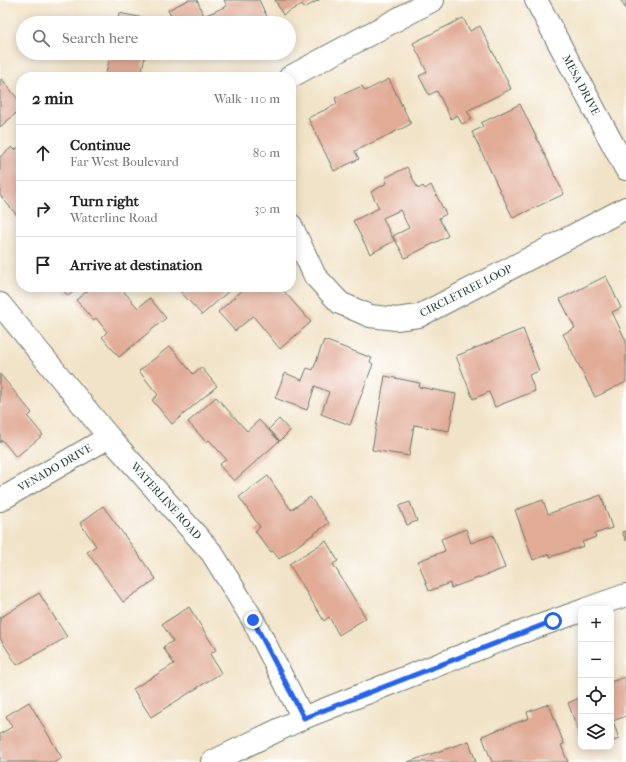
<!DOCTYPE html>
<html lang="en">
<head>
<meta charset="utf-8">
<style>
	body { margin:0; font-family:"IM FELL French Canon",serif; background:#f2f2f2; color:#222 }
	.controls { position:absolute; right:12px; bottom:12px; display:grid; overflow:hidden; border-radius:8px; box-shadow:0 2px 10px #0003 }
	.controls button { width:36px; height:36px; display:grid; place-items:center; padding:0; border:0; border-bottom:1px solid #e0e0e0; background:#fff; color:#222; font:20px sans-serif }
	.stop { position:absolute; width:12px; height:12px; margin:-9px; border:3px solid #2563eb; border-radius:50%; background:#fff }
	.stop.end { background:#2563eb; border-color:#fff; box-shadow:0 1px 4px #0008 }
	.list { margin:0; padding:0; list-style:none }
	h2 { display:flex; justify-content:space-between; align-items:center; height:52px; margin:0; padding:0 16px; font-size:17px }
	h2 small { font-size:13px; font-weight:400; color:#767676 }
	.list li { display:grid; grid-template-columns:26px 1fr auto; gap:12px; align-items:center; box-sizing:border-box; height:56px; padding:0 16px; border-top:1px solid #e0e0e0 }
	.list b { display:block; font-size:15px; white-space:nowrap }
	.list p { margin:0; font-size:13px; white-space:nowrap; color:#767676 }
	.list em { font-size:13px; font-style:normal; color:#767676 }
	.icon { flex:none; width:22px; height:22px; fill:none; stroke:currentColor; stroke-width:2; stroke-linecap:round; stroke-linejoin:round }
	.map { position:relative; flex:none; width:626px; height:762px; overflow:hidden }
	.search { position:absolute; background:#fff; box-shadow:0 2px 10px #0003; left:16px; top:16px; width:280px; height:44px; display:flex; align-items:center; gap:10px; box-sizing:border-box; padding:0 14px; border-radius:22px; color:#767676; font-size:15px }
	.panel { position:absolute; background:#fff; box-shadow:0 2px 10px #0003; left:16px; top:72px; width:280px; height:220px; border-radius:16px }
	.map>svg:first-child { display:block }
	.building { fill:#e1ab96 }
	.lines { fill:none; stroke-linecap:round; stroke-linejoin:round }
	.minor-casing { stroke:#687767; stroke-width:24 }
	.minor { stroke:#fff; stroke-width:22 }
	.route { stroke:#2563eb; stroke-width:5 }
	.labels { text-anchor:middle; dominant-baseline:central; stroke-width:4; stroke-linejoin:round; paint-order:stroke }
	.street-label { font-size:11px; fill:#1f3d34; stroke:#fff }
</style>
</head>
<body>
<div class="map">
<svg width="626" height="762" viewBox="0 0 626 762">
	<rect width="100%" height="100%" fill="#fff"/>
	<filter id="ink" filterUnits="userSpaceOnUse"><feTurbulence type="fractalNoise" baseFrequency=".025" numOctaves="2"/><feDisplacementMap in="SourceGraphic" scale="8" xChannelSelector="R" yChannelSelector="G"/><feConvolveMatrix kernelMatrix="1 2 1 2 8 2 1 2 1" color-interpolation-filters="sRGB"/></filter>
	<filter id="wash" filterUnits="userSpaceOnUse"><feTurbulence type="fractalNoise" baseFrequency=".012" numOctaves="4" result="noise"/><feDisplacementMap in="SourceGraphic" scale="16" xChannelSelector="R" yChannelSelector="G"/><feGaussianBlur stdDeviation="0.9" result="paint"/><feColorMatrix in="noise" values="0 0 0 0 0 0 0 0 0 0 0 0 0 0 0 0 0 1.4 0 .05"/><feComposite in="paint" operator="in"/></filter>
	<g filter="url(#wash)">
		<rect width="100%" height="100%" fill="#f1e3c7"/>
		<g id="blocks">
			<g class="building">
				<polygon points="188,0 197,0 204,16 227,6 224,0 259,0 269,21 263,23 174,23 168,10"/>
				<polygon points="275,0 319,0 304,8 302,4 283,15"/>
				<polygon points="621,0 626,0 626,10"/>
				<polygon points="119,13 153,20 152,23 117,23"/>
				<polygon points="463,18 470,31 480,26 511,89 467,111 472,119 462,124 457,115 451,119 437,91 429,95 419,76 427,72 413,43"/>
				<polygon points="111,53 146,53 140,77 105,77"/>
				<polygon points="2,79 21,103 21,109 0,127 0,80"/>
				<polygon points="389,79 411,124 355,151 359,159 334,171 308,118 337,104 335,98 362,86 365,91"/>
				<polygon points="520,104 564,194 513,218 472,132 483,127 481,123"/>
				<polygon points="21,145 21,216 19,218 0,195 0,157 12,147 15,150"/>
				<polygon points="407,167 418,189 423,186 425,189 431,185 446,214 439,218 448,236 405,258 393,236 409,228 400,210 383,218 394,241 370,254 353,221 379,208 371,192 387,183 385,178"/>
				<polygon points="606,276 621,308 612,312 626,341 626,382 595,397 563,334 575,328 560,299"/>
				<polygon points="61,287 80,287 68,296"/>
				<polygon points="92,287 120,287 138,308 150,298 166,318 119,357 102,337 107,332 96,318 93,320 76,300"/>
				<polygon points="180,287 233,287 202,315 178,289"/>
				<polygon points="246,287 280,287 311,322 280,349 253,316 235,331 218,312"/>
				<polygon points="523,329 539,371 529,375 535,391 495,407 489,392 473,399 456,356"/>
				<polygon points="324,340 372,358 370,362 373,364 350,425 321,414 329,392 315,386 307,410 275,398 285,373 302,380 307,368 313,370"/>
				<polygon points="170,346 193,374 201,367 217,386 172,424 152,400 158,395 139,371"/>
				<polygon points="0,374 32,413 28,417 43,435 16,457 2,440 0,443"/>
				<polygon points="385,376 420,383 419,387 456,394 449,431 414,425 409,456 372,450"/>
				<polygon points="216,397 247,431 259,420 279,441 234,481 219,465 226,459 209,440 206,442 188,422"/>
				<polygon points="279,419 290,431 280,441 269,429"/>
				<polygon points="268,476 291,510 310,497 329,523 279,559 273,551 271,552 255,531 260,527 239,497"/>
				<polygon points="601,495 612,528 594,534 596,537 582,542 584,546 550,557 550,554 533,560 515,510 543,500 548,514"/>
				<polygon points="410,502 417,521 407,525 399,506"/>
				<polygon points="103,506 156,579 123,602 87,552 96,546 80,523"/>
				<polygon points="466,529 471,543 493,535 505,568 451,588 450,583 429,591 418,561 445,551 441,539"/>
				<polygon points="626,531 626,541 622,532"/>
				<polygon points="326,541 338,561 333,564 366,618 339,635 329,617 324,621 289,564"/>
				<polygon points="39,593 67,637 17,665 0,638 0,618"/>
				<polygon points="189,607 216,650 210,654 221,673 151,717 133,689 174,664 163,647 173,641 162,624"/>
				<polygon points="625,677 626,716 613,721 619,739 611,742 611,682"/>
				<polygon points="581,697 581,734 580,735 568,703"/>
				<polygon points="29,702 62,758 55,762 0,762 0,734 12,727 6,716"/>
				<polygon points="549,704 564,744 561,745 568,762 492,762 482,736 529,718 527,712"/>
				<polygon points="469,741 476,762 408,762"/>
			</g>
		</g>
	</g>
	<g filter="url(#ink)">
		<use href="#blocks" fill-opacity="0" stroke="#687767" stroke-width="1"/>
		<g class="lines">
			<defs>
				<g id="minor">
					<polyline points="536,0 626,169"/>
					<polyline points="290,77 433,0"/>
					<polyline points="291,225 315,276 340,303 370,316 396,319 419,316 626,208"/>
					<polyline points="0,304 109,437 212,553 253,620 303,718"/>
					<polyline points="0,500 109,437"/>
					<polyline points="586,609 626,595"/>
					<polyline points="212,762 303,718 511,636 581,611"/>
				</g>
			</defs>
			<use href="#minor" class="minor-casing"/>
			<use href="#minor" class="minor"/>
		</g>
	</g>
	<g class="lines" filter="url(#ink)">
		<polyline class="route" points="253,620 304,718 553,621"/>
	</g>
	<g class="labels">
		<g class="street-label">
			<text transform="translate(581 85) rotate(62)">MESA DRIVE</text>
			<text transform="translate(466 291) rotate(-27)">CIRCLETREE LOOP</text>
			<text transform="translate(55 468) rotate(-30)">VENADO DRIVE</text>
			<text transform="translate(166 501) rotate(48)">WATERLINE ROAD</text>
		</g>
	</g>
</svg>
<div class="controls">
<button>+</button>
<button>−</button>
<button><svg class="icon" aria-label="locate" viewBox="0 0 24 24"><circle cx="12" cy="12" r="6"/><path d="M12 2v4M12 18v4M2 12h4M18 12h4"/></svg></button>
<button><svg class="icon" aria-label="layers" viewBox="0 0 24 24"><path d="M12 4l9 5-9 5-9-5zM3 14l9 5 9-5"/></svg></button>
</div>
<div class="stop" style="left:553px;top:621px"></div>
<div class="stop end" style="left:253px;top:620px"></div>
<div class="search"><svg class="icon" aria-label="search" viewBox="0 0 24 24"><circle cx="10" cy="10" r="6"/><path d="M15 15l6 6"/></svg>Search here</div>
<section class="panel">
<h2>2 min<small>Walk · 110 m</small></h2>
<ul class="list">
<li><svg class="icon" aria-label="ahead" viewBox="0 0 24 24"><path d="M12 20V5M6 11l6-6 6 6"/></svg><div><b>Continue</b><p>Far West Boulevard</p></div><em>80 m</em></li>
<li><svg class="icon" aria-label="right" viewBox="0 0 24 24"><path d="M7 20v-9h11M14 6l5 5-5 5"/></svg><div><b>Turn right</b><p>Waterline Road</p></div><em>30 m</em></li>
<li><svg class="icon" aria-label="arrive" viewBox="0 0 24 24"><path d="M6 21V4h12l-3 4 3 4H6"/></svg><div><b>Arrive at destination</b></div></li>
</ul>
</section>
</div>
</body>
</html>
